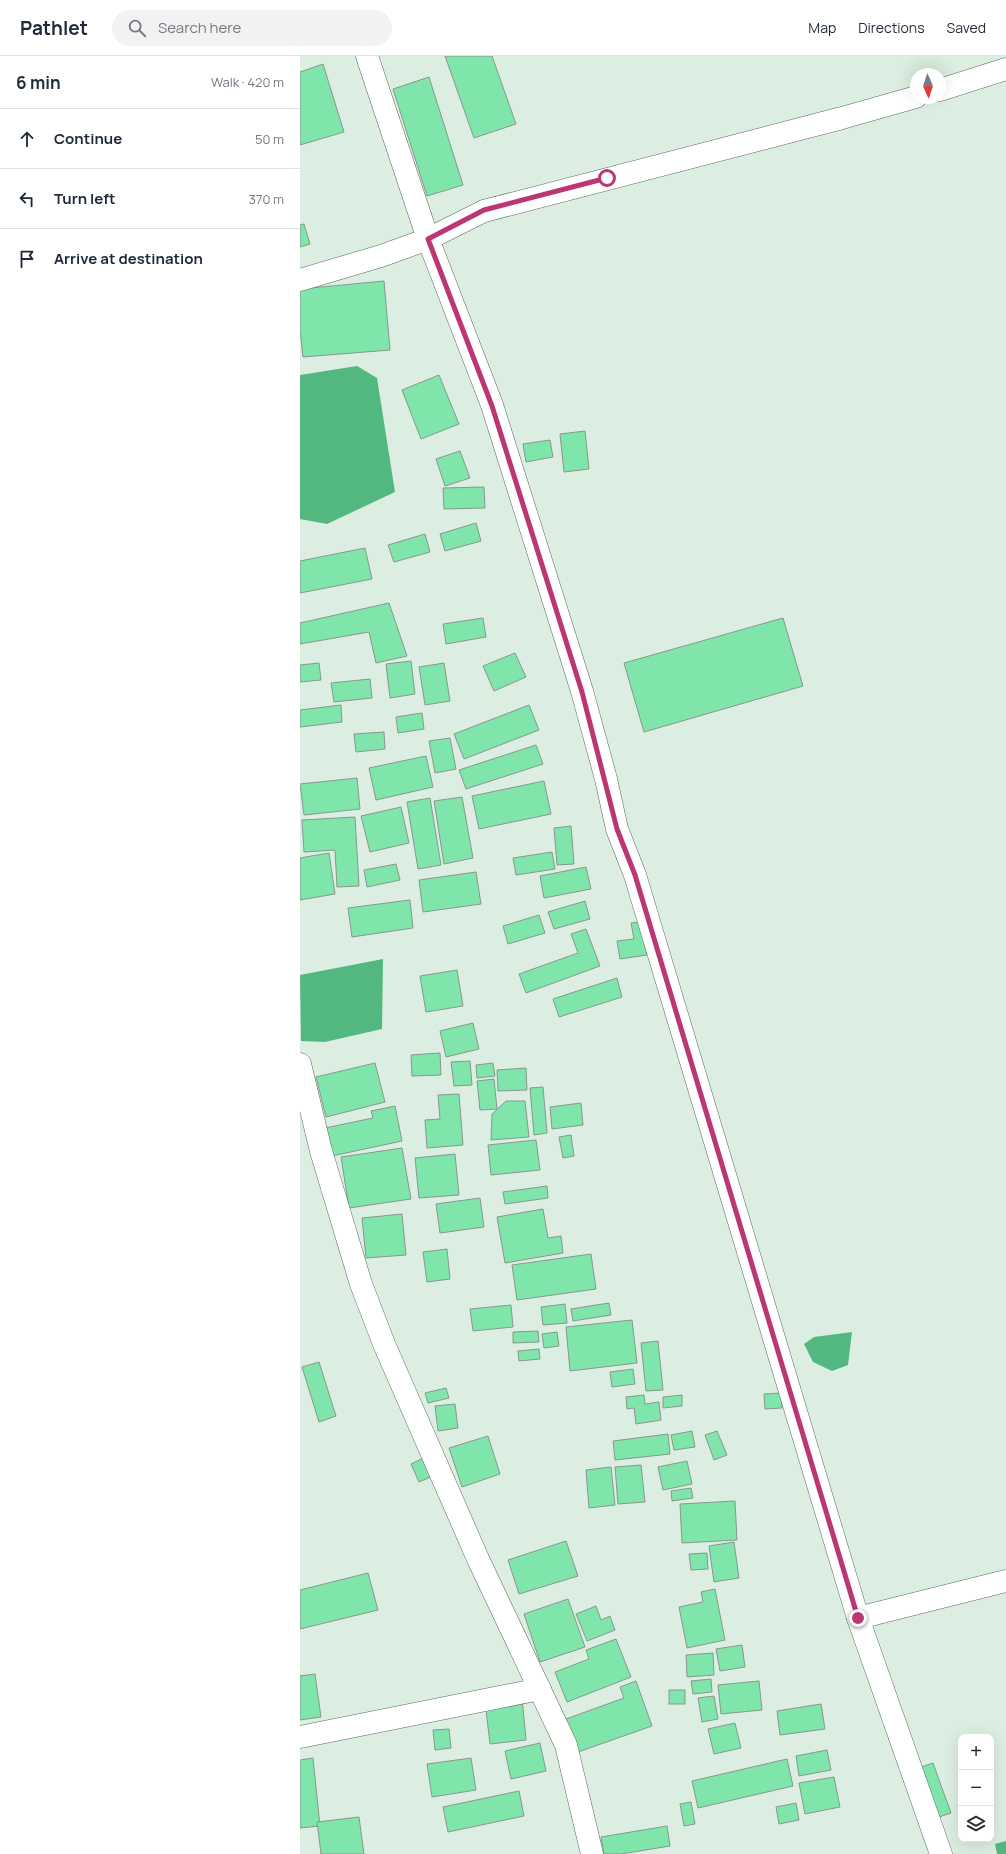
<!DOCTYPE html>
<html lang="en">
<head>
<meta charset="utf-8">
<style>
	body { margin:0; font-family:Manrope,sans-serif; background:#f2f2f3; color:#1f2937 }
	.controls { position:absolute; right:12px; bottom:12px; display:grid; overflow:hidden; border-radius:8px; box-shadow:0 4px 16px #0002 }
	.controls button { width:36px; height:36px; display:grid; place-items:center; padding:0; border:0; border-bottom:1px solid #e0e1e3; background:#fff; color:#1f2937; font:20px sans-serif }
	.compass { position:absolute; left:610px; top:12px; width:36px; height:36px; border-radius:50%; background:#fff; box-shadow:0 4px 16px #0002; rotate:177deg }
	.stop { position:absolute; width:12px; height:12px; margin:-9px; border:3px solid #bc3575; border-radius:50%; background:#fff }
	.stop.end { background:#bc3575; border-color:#fff; box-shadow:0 1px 4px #0008 }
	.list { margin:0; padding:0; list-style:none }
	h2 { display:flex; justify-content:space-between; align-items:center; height:52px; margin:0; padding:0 16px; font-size:17px }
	h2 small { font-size:13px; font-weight:400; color:#747a83 }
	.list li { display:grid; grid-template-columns:26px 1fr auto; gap:12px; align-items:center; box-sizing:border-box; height:60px; padding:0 16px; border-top:1px solid #e0e1e3 }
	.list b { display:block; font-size:15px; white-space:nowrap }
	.list em { font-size:13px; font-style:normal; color:#747a83 }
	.icon { flex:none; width:22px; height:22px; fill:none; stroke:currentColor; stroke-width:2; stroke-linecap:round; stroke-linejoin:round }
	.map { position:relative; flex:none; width:706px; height:1798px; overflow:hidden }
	header { display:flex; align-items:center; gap:24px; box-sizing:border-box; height:56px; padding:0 20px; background:#fff; border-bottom:1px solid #e0e1e3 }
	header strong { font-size:19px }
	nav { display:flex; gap:22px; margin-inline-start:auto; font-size:14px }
	.search { width:280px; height:36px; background:#f2f2f3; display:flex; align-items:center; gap:10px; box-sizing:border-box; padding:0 14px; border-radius:22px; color:#747a83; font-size:15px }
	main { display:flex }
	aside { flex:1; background:#fff }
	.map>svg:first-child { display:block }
	.water { fill:#52b880 }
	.building { fill:#80e5aa; stroke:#87988d }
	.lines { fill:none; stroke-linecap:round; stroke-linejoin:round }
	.minor-casing { stroke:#5a695f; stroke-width:23 }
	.minor { stroke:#fff; stroke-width:22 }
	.route { stroke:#bc3575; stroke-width:5 }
</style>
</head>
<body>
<header>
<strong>Pathlet</strong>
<div class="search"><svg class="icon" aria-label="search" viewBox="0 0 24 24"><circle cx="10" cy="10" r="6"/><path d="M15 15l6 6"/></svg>Search here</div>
<nav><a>Map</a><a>Directions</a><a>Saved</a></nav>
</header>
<main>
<aside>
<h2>6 min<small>Walk · 420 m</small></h2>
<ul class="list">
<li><svg class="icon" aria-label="ahead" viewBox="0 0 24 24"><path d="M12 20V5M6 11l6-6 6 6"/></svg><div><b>Continue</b></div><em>50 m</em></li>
<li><svg class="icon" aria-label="left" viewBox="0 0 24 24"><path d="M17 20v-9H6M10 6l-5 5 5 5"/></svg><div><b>Turn left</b></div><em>370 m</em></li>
<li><svg class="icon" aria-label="arrive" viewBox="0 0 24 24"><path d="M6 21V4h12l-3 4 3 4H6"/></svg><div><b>Arrive at destination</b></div></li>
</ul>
</aside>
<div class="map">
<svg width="706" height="1798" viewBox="0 0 706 1798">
	<rect width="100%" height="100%" fill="#dceee2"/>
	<g class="water">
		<polygon points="57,310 77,322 95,436 27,468 0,463 0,319"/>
		<polygon points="83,903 82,973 25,986 1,985 0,919"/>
		<polygon points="552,1276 548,1309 532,1315 513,1306 504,1288 514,1281"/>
		<polygon points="706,1785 706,1798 697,1798 695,1788"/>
	</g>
	<g class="building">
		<polygon points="145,0 192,0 216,68 174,82"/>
		<polygon points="23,8 44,76 0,89 0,16"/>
		<polygon points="129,21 163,129 127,140 93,33"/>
		<polygon points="4,168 10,188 0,191 0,169"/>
		<polygon points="84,225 90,294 3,301 0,274 0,233"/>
		<polygon points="139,319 159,368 121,383 102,334"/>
		<polygon points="285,375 289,413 264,416 260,378"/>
		<polygon points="250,384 253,401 226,406 223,388"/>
		<polygon points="160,395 170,422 145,430 136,403"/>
		<polygon points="184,431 185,452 144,453 143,432"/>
		<polygon points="176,467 181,485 145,495 140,478"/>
		<polygon points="125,478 130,496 94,506 88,489"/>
		<polygon points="65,492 72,523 0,537 0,505"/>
		<polygon points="89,547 107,600 76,607 69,576 0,588 0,567"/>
		<polygon points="183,562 186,581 146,588 143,568"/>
		<polygon points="483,562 503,630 344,676 324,607"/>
		<polygon points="215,597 226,621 194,635 183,610"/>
		<polygon points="111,605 115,638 90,642 86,608"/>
		<polygon points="19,607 21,624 0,626 0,609"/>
		<polygon points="144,607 150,645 125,649 119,611"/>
		<polygon points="70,623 72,642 34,646 31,627"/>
		<polygon points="41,649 42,666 0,671 0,654"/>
		<polygon points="229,649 239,674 164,703 154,678"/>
		<polygon points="122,657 124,673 98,677 96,661"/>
		<polygon points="84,676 85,693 56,696 54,678"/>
		<polygon points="150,682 156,713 135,717 129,685"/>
		<polygon points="236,689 243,708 166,733 159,714"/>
		<polygon points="126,700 133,731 76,744 69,712"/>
		<polygon points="57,722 60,753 4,759 0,728"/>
		<polygon points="244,725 251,758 179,773 172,740"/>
		<polygon points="162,741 173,802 144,808 134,745"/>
		<polygon points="130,742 141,809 118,813 107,746"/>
		<polygon points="101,751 109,787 70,796 61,760"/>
		<polygon points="55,761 59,830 37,831 35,794 4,796 2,764"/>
		<polygon points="271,770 274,808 257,809 254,772"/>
		<polygon points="252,796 255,813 216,819 213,802"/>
		<polygon points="29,797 35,838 0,844 0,802"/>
		<polygon points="96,808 100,824 67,831 64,814"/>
		<polygon points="286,811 291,833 244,842 240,820"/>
		<polygon points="176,816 181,848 123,856 119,824"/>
		<polygon points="110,844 113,872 52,881 48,852"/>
		<polygon points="285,845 290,863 254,873 248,856"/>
		<polygon points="239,859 245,877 208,888 203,870"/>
		<polygon points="342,866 347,899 320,903 317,885 334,883 331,867"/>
		<polygon points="286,873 300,910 226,937 219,918 278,897 271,878"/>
		<polygon points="157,914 163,950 126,956 120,920"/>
		<polygon points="317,922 322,941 259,961 253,943"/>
		<polygon points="173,967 179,993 146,1001 140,975"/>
		<polygon points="140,997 141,1019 112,1020 111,999"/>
		<polygon points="170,1005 172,1029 154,1030 151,1006"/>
		<polygon points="75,1007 85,1046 26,1061 16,1021"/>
		<polygon points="193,1007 195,1020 177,1022 176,1009"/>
		<polygon points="226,1012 227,1034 198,1035 197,1014"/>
		<polygon points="194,1023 197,1053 180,1054 177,1025"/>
		<polygon points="243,1031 247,1077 234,1079 230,1032"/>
		<polygon points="159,1038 163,1089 127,1092 125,1064 140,1063 138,1039"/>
		<polygon points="206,1045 225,1045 229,1081 191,1084 192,1058"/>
		<polygon points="281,1047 283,1069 252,1073 250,1051"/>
		<polygon points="95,1050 102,1085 32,1100 25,1072 73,1062 71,1055"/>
		<polygon points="271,1079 274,1100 263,1102 259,1081"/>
		<polygon points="236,1084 240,1114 191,1119 188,1089"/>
		<polygon points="102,1092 111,1143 49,1152 41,1101"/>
		<polygon points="155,1098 159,1139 119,1142 115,1102"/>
		<polygon points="247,1130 248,1142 205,1148 203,1136"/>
		<polygon points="180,1142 184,1171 140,1177 136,1148"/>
		<polygon points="243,1153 248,1182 261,1180 263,1197 205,1207 197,1161"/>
		<polygon points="102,1158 106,1199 66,1202 62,1162"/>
		<polygon points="147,1193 150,1223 127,1226 123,1196"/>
		<polygon points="291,1198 296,1233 217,1244 212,1209"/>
		<polygon points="309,1247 311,1259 273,1265 271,1253"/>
		<polygon points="265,1248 267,1267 243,1269 241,1251"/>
		<polygon points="211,1249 213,1271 173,1275 170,1253"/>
		<polygon points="332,1264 337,1307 270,1315 266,1271"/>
		<polygon points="238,1275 239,1286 213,1287 213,1276"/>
		<polygon points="257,1276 259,1290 244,1292 242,1278"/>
		<polygon points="358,1285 363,1334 346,1335 341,1287"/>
		<polygon points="239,1293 240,1303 219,1305 218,1295"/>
		<polygon points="19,1306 36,1360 19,1366 2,1311"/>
		<polygon points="333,1313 335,1328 312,1331 310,1316"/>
		<polygon points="146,1332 149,1342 128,1347 125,1337"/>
		<polygon points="481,1337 482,1352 465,1353 464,1338"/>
		<polygon points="344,1339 345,1348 359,1346 361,1364 336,1368 334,1352 327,1353 326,1341"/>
		<polygon points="382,1339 382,1350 363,1352 363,1341"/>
		<polygon points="155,1348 158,1372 138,1375 135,1350"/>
		<polygon points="392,1375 395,1391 374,1394 371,1379"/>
		<polygon points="417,1375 427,1399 414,1404 405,1379"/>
		<polygon points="368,1378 370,1398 315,1404 313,1385"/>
		<polygon points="188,1380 200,1418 162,1431 149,1392"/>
		<polygon points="125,1401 133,1420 119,1426 111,1408"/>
		<polygon points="387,1405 392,1428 363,1434 358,1411"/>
		<polygon points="341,1409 345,1446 318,1448 315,1411"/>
		<polygon points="311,1411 315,1449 289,1452 286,1414"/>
		<polygon points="391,1432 393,1442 372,1445 371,1435"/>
		<polygon points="435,1445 437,1484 382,1487 380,1448"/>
		<polygon points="266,1485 278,1520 219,1538 208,1504"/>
		<polygon points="434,1486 439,1522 414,1526 409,1490"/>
		<polygon points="407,1497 408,1513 391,1514 389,1498"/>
		<polygon points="68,1517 78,1554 0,1573 0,1534"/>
		<polygon points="415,1533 425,1584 387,1592 379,1551 403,1546 401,1536"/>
		<polygon points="268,1543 285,1591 240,1606 224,1558"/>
		<polygon points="296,1550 301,1564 310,1560 315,1574 287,1585 276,1558"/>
		<polygon points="316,1583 331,1621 267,1646 255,1616 289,1603 286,1594"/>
		<polygon points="442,1589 445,1611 420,1615 416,1593"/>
		<polygon points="413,1597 414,1619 387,1621 386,1599"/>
		<polygon points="15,1618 21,1661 0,1664 0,1620"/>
		<polygon points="411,1623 412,1636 393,1638 391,1625"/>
		<polygon points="336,1625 352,1670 278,1696 266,1663 324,1642 320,1631"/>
		<polygon points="459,1625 462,1654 421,1658 418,1629"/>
		<rect x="369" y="1634" width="16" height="14"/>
		<polygon points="414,1640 418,1663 402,1666 398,1642"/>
		<polygon points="222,1641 226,1684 190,1688 185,1645"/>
		<polygon points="521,1648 525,1673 480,1679 477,1655"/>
		<polygon points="435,1667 441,1692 414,1698 408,1673"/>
		<polygon points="149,1673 151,1692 135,1694 133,1674"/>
		<polygon points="240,1687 246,1715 211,1723 205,1695"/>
		<polygon points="527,1694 531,1714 499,1720 496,1700"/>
		<polygon points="13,1702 20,1770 0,1772 0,1704"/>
		<polygon points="171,1702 176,1734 132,1741 127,1708"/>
		<polygon points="487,1703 493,1730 398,1752 392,1725"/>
		<polygon points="633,1707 651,1757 633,1763 615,1713"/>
		<polygon points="534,1721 540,1751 505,1758 499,1727"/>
		<polygon points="219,1735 224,1760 148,1776 143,1751"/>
		<polygon points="391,1746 395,1768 384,1770 380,1748"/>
		<polygon points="496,1747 499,1764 479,1768 476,1751"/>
		<polygon points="59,1761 64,1798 21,1798 17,1766"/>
		<polygon points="367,1770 370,1790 321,1798 304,1798 301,1781"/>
	</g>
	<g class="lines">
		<defs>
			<g id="minor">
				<polyline points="67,0 128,183 192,349 282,635 306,723 317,773 335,819 558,1562 641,1798"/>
				<polyline points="640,34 706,13"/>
				<polyline points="0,224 81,200 128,183 184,155 542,62 616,41"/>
				<polyline points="0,1008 21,1095 61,1228 84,1288 178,1503 266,1689 292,1798"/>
				<polyline points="558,1562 706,1525"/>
				<polyline points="0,1681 240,1633"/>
			</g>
		</defs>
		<use href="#minor" class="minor-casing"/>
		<use href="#minor" class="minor"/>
	</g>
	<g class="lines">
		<polyline class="route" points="307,122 184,154 128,183 192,350 282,636 317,773 335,819 558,1562"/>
	</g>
</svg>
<div class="controls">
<button>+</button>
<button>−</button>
<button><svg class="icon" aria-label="layers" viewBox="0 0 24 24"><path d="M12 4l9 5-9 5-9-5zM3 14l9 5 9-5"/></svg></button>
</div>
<svg class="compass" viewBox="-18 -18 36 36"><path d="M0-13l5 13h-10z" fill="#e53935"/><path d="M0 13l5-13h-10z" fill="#747a83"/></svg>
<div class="stop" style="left:307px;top:122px"></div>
<div class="stop end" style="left:558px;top:1562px"></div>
</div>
</main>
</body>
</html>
